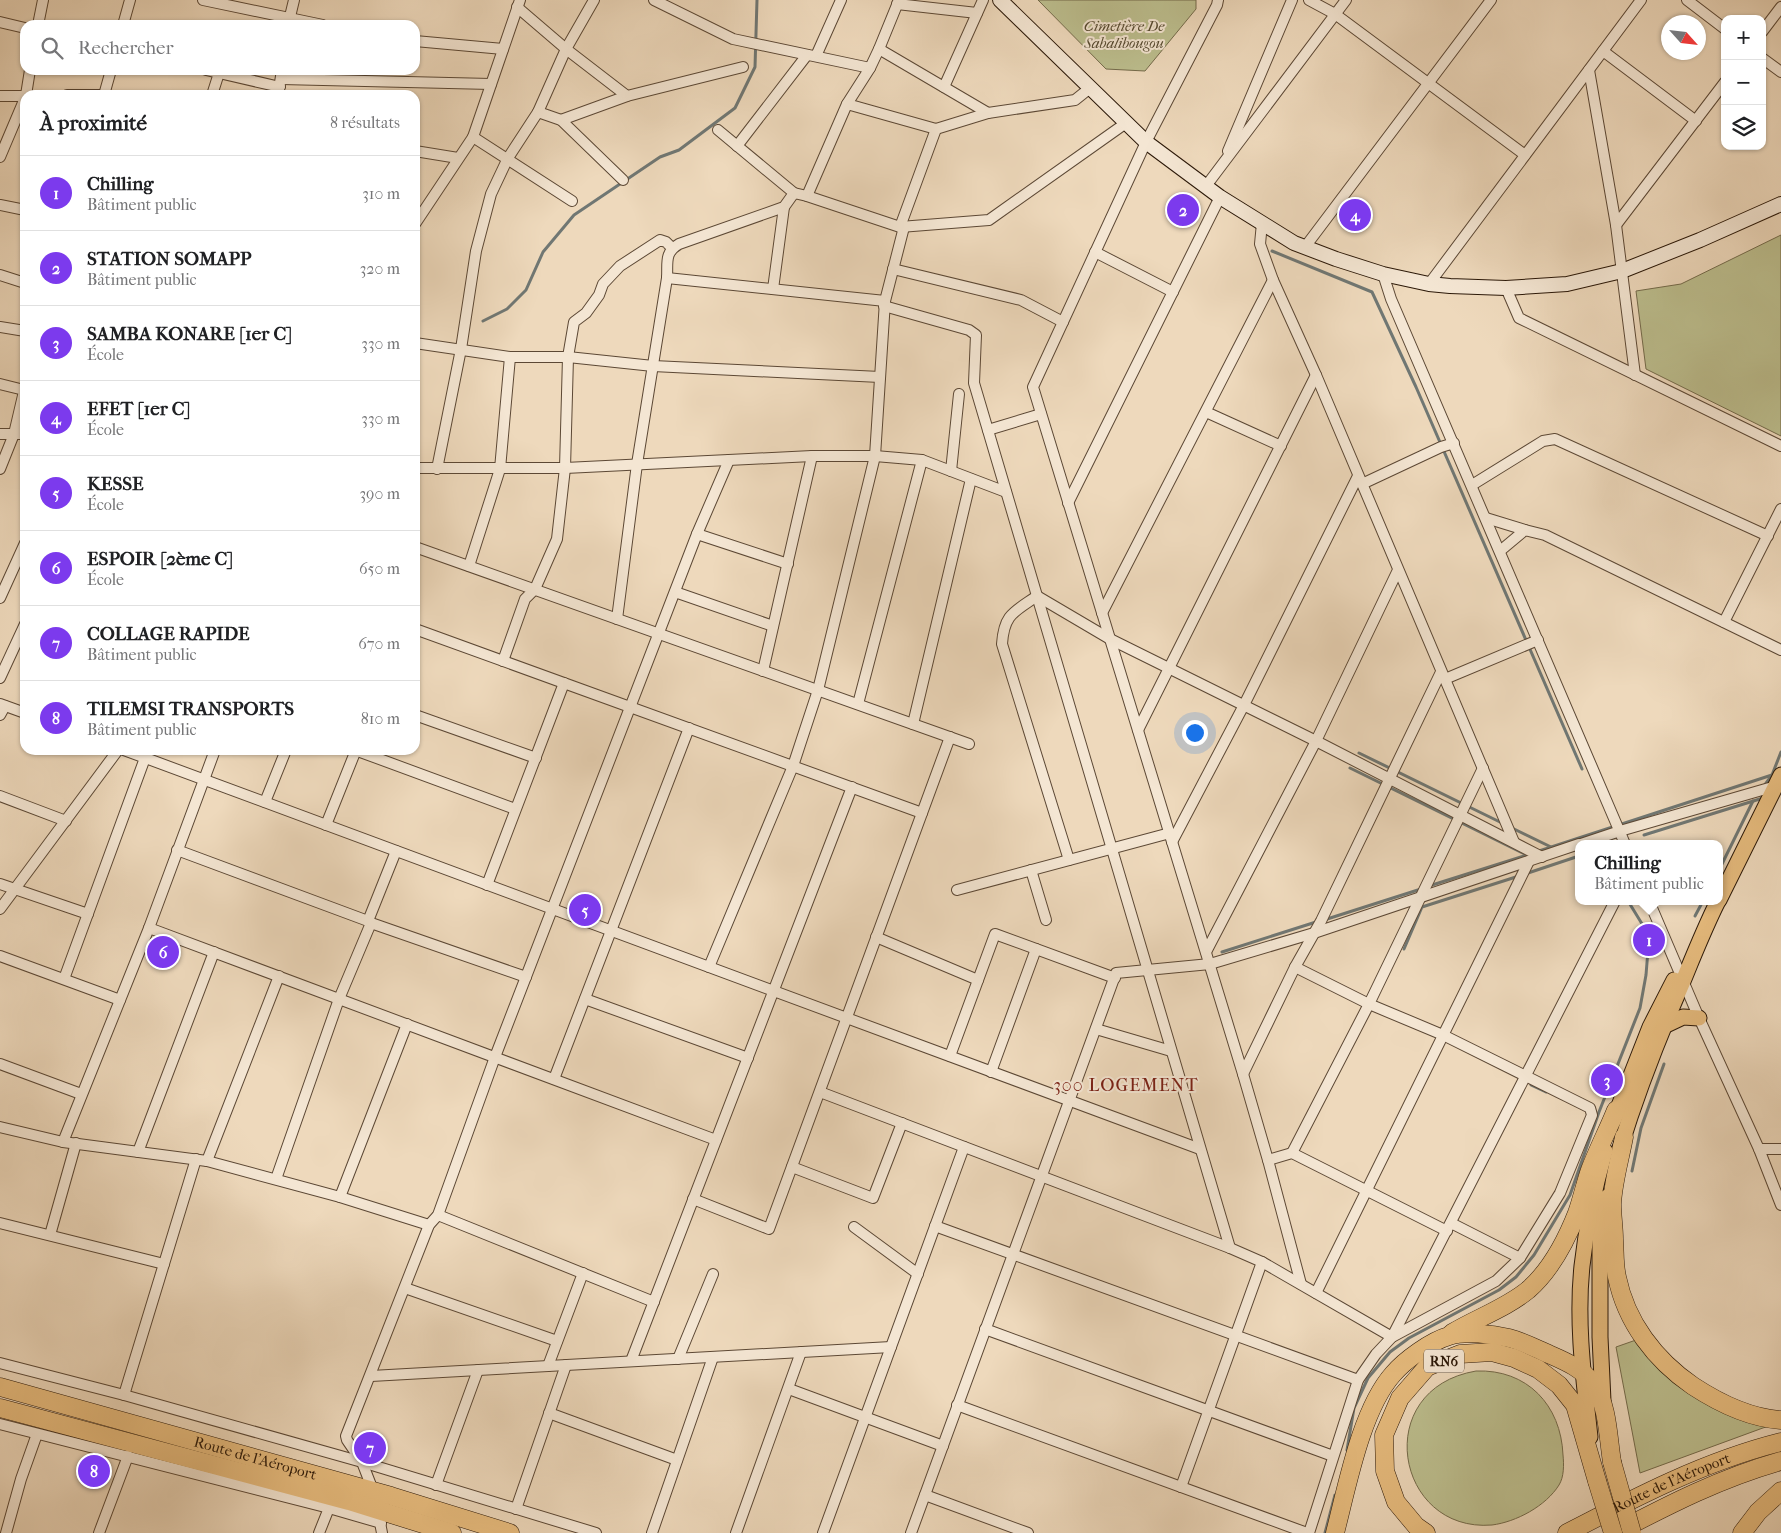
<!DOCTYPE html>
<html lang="fr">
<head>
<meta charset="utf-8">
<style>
	body { margin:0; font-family:"IM FELL French Canon",serif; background:#f2f2f2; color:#202124 }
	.controls { position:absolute; right:15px; top:15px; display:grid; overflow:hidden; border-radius:10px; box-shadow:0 1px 4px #0004 }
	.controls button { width:45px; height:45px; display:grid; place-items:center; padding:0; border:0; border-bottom:1px solid #e0e0e0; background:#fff; color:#202124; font:25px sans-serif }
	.compass { position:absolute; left:1661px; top:15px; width:45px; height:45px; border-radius:50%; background:#fff; box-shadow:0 1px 4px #0004; rotate:117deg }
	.you { position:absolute; left:1194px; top:732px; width:18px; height:18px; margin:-12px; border:4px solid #fff; border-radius:50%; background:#1a73e8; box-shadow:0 0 0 8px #1a73e833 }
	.badge { display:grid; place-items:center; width:32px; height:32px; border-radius:50%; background:#7c3aed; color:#fff; font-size:16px; font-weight:700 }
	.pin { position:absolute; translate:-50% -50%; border:2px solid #fff; box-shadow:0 1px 5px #0006 }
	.popup { position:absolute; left:1575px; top:840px; width:148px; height:65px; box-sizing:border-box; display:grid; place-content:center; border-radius:10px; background:#fff; filter:drop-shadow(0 1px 4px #0005); font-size:16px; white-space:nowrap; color:#757577 }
	.popup b { font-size:19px; color:#202124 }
	.popup::after { content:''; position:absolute; left:50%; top:100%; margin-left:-10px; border:10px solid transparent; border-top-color:#fff }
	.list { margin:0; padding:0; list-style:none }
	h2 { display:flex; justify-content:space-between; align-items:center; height:65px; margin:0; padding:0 20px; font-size:21px }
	h2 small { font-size:16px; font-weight:400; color:#757577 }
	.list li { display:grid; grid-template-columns:32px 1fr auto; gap:15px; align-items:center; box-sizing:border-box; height:75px; padding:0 20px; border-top:1px solid #e0e0e0 }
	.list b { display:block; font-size:19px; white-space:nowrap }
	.list p { margin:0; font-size:16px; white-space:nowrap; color:#757577 }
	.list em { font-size:16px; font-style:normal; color:#757577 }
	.icon { flex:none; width:28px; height:28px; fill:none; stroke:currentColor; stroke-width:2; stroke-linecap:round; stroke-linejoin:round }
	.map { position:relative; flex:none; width:1781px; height:1533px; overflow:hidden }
	.search { position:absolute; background:#fff; box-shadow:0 1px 4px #0004; left:20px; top:20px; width:400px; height:55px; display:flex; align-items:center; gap:12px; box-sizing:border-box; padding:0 18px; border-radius:15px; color:#757577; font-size:19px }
	.panel { position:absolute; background:#fff; box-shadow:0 1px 4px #0004; left:20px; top:90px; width:400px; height:665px; border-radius:15px }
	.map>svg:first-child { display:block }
	.green { fill:#bcbe8e; stroke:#746b4b }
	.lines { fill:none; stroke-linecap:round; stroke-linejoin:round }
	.stream { stroke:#707773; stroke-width:3 }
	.street-casing { stroke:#5c4835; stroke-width:12 }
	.secondary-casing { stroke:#2b1808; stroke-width:16 }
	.primary-casing { stroke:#2b1808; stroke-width:17 }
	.highway-casing { stroke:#2b1808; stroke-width:19 }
	.street { stroke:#f4e6d3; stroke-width:10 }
	.secondary { stroke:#f4e6d3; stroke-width:14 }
	.primary { stroke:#e7bc7e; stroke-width:15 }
	.highway { stroke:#e7bc7e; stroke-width:18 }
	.highway-bridge-casing { stroke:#2b1808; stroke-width:19; stroke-linecap:butt }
	.highway-bridge { stroke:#e7bc7e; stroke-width:18 }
	.labels { text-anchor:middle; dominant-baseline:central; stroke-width:4; stroke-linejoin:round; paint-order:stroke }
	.shield { fill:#f4e6d3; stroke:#675645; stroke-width:1 }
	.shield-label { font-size:14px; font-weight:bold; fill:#2b1808 }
	.park-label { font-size:15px; font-style:italic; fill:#564a30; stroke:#f4e6d3 }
	.street-label { font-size:15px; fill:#2b1808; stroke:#f4e6d3 }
	.quarter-label { font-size:18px; letter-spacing:1px; fill:#7a1f14; stroke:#f4e6d3 }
</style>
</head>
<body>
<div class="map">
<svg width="1781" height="1533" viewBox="0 0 1781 1533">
	<rect width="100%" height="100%" fill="#eed9bc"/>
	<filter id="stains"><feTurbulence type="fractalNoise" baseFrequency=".004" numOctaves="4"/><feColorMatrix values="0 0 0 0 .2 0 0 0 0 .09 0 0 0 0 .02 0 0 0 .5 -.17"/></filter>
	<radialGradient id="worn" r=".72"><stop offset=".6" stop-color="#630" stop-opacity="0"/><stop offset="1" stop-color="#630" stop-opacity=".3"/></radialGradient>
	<g class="green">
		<polygon points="1038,0 1196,0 1196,9 1145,71 1106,69"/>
		<polygon points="1781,235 1781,436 1646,369 1636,291 1681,284"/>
		<path d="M1636,1340C1668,1392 1717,1403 1771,1425L1640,1473L1616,1347Z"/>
		<path d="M1476,1371C1527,1369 1561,1405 1563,1455C1564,1465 1564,1477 1559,1485C1546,1506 1516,1522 1492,1525C1395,1533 1370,1389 1476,1371Z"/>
	</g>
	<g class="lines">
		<g class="stream">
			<polyline points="1272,251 1372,292 1416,387 1582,769"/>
			<polyline points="483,321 507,309 526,290 543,252 574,215 660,157 679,150 735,108 755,67 757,0"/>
			<polyline points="1359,753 1502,823"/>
			<polyline points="1350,768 1527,855"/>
			<polyline points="1764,786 1772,775 1781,752"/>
			<polyline points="1512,828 1551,847"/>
			<polyline points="1644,835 1763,798"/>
			<polyline points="1536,852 1775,774"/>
			<polyline points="1719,870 1753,801"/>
			<polyline points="1525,874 1579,856"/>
			<polyline points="1429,886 1530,854"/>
			<polyline points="1695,916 1703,901"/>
			<polyline points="1324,920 1421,889"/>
			<polyline points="1404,949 1422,907 1519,876"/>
			<polyline points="1222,952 1316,922"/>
			<polyline points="1531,1085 1546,1092"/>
			<polyline points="1632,1171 1641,1128 1664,1064"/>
			<polyline points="1347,1450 1354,1408 1368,1378 1390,1352 1409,1338 1499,1290 1516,1277 1534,1255 1570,1195 1599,1112 1640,1008 1646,975 1648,950 1647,932 1628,901"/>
			<polyline points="1325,1533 1335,1495"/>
		</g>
		<defs>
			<g id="street">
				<polyline points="203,0 323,25"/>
				<polyline points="654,0 733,39 870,68"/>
				<polyline points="1218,0 1217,5 1146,142 1033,387 1243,1074 1268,1160 1301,1284"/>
				<polyline points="1309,0 1335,14 1525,155"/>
				<polyline points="1687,0 1725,29"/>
				<polyline points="897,4 977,13"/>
				<polyline points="517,7 566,49 627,96"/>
				<polyline points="0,22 25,28"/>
				<polyline points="38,25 43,0"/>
				<polyline points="123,25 130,0"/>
				<polyline points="288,25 294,0"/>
				<polyline points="1762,32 1781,7"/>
				<polyline points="415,41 503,49"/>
				<polyline points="879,49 988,113"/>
				<polyline points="1603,51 1696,121"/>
				<polyline points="816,56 841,0"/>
				<polyline points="1762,58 1781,72"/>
				<polyline points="206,70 280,87"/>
				<polyline points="1589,70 1616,225 1635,375"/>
				<polyline points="281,79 491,84"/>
				<polyline points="944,87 983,0"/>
				<polyline points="26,95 30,70"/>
				<polyline points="67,95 104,95"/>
				<polyline points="104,95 111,70"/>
				<polyline points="212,95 219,73"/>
				<polyline points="278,95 282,70"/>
				<polyline points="0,96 25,96"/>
				<polyline points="847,104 936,129 988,113 1075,100 1090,88"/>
				<polyline points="538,112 561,120 623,180"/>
				<polyline points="561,120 627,96 743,67"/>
				<polyline points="718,130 794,193"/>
				<polyline points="473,137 572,201"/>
				<polyline points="737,146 807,55"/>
				<polyline points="415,151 458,158"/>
				<polyline points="1228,151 1292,0"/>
				<polyline points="0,157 25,98"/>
				<polyline points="1206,186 1346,0"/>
				<polyline points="807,196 847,104 870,68 879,49 899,0"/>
				<polyline points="0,205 25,210"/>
				<polyline points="1262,223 1260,244 1273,280 1316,375 1514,842"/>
				<polyline points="415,224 473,137 520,0"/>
				<polyline points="1616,225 1725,82"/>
				<polyline points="900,227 936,129"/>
				<polyline points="1305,247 1491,0"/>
				<polyline points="1095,252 1173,292"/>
				<polyline points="893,269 1021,300 1063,322"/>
				<polyline points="1383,274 1391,299 1625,844"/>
				<polyline points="0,275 25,283"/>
				<polyline points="667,278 885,301"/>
				<polyline points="1429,284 1641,0"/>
				<polyline points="1506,288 1519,318 1781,446"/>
				<polyline points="773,289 784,207"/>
				<polyline points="884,306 969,330 976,335 974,383 1230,1248"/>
				<polyline points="0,327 25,331"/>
				<polyline points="415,343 510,357 568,357 653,366 880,377"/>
				<polyline points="0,384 24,390"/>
				<polyline points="1206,412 1281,446"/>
				<polyline points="988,430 1041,414"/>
				<polyline points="0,434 25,434"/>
				<polyline points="415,468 565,468 812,456 875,456 922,460 1006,492"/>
				<polyline points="0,469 14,434 25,387"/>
				<polyline points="437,469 461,349 476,251 491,194 508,158 538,112 566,49 594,0"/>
				<polyline points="951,471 959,394"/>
				<polyline points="1362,484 1441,447 1454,443"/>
				<polyline points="1472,485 1543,441 1555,439 1768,536"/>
				<polyline points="1068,503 1220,197"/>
				<polyline points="1486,518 1525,530"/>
				<polyline points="697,534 788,564"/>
				<polyline points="415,547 969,744"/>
				<polyline points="1500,551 1525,530 1545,535 1781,650"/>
				<polyline points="469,566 500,469 510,357"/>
				<polyline points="675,592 773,626"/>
				<polyline points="0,598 25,543"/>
				<polyline points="1102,613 1273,280"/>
				<path d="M617,619L637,464L667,278C668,262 664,253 679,244L784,207L794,193L807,196L900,227L989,220L1126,123"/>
				<polyline points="1724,622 1781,509"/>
				<polyline points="415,629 922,813"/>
				<polyline points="503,661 525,599 535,589 557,539 565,468 568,357 574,322 586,313 599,295 603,284 620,266 660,240 666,242 672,248"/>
				<polyline points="763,671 812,456"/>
				<polyline points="0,678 25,624"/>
				<polyline points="1445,679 1538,640"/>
				<polyline points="0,704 25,713"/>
				<polyline points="858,704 922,460"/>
				<polyline points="0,715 5,706"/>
				<polyline points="415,715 536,758"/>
				<polyline points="913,724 971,479"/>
				<polyline points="1138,730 1316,375"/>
				<polyline points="124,750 1200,1149"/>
				<polyline points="355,750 515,809"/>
				<polyline points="0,796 66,821"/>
				<polyline points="265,802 286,750"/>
				<polyline points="326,825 356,750"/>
				<polyline points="1172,842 1244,705 1358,476"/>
				<polyline points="1581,844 1620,831 1776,786"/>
				<polyline points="177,850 368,921"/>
				<path d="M1069,860L1002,644C1004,614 1014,612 1037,596L1110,639L1316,741L1542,857"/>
				<polyline points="1031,870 1046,920"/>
				<polyline points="0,884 88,914"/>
				<polyline points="487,885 564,683"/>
				<polyline points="957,890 1170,833"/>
				<polyline points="1649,901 1699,1018 1759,1149 1781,1205"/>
				<polyline points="0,909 118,750"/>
				<polyline points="371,923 526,977"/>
				<polyline points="149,928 716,1140"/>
				<polyline points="876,937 978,980"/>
				<polyline points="1206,952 1316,741 1398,570"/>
				<polyline points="0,956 120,1000"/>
				<polyline points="709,967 793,766 818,690 875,456 885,301 904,227"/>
				<polyline points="1295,967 1369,1004 1443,1035 1580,1103 1590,1108 1592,1115 1560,1193 1520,1258 1496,1281 1392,1337 1376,1354 1358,1380 1309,1533"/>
				<polyline points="64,979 145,758"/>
				<polyline points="585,999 748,1058"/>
				<polyline points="1096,1029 1171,1051"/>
				<polyline points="950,1056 995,934 1115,978"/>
				<polyline points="0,1064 81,1094"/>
				<polyline points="991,1072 1036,949"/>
				<polyline points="1243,1074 1295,967 1321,921 1441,672"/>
				<polyline points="554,1079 689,728"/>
				<polyline points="820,1092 1230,1248 1262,1262 1392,1337 1615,901"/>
				<polyline points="0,1127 63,1142 207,1161 340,1197 429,1225"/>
				<polyline points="63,1142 149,928 215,750"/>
				<polyline points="1759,1149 1781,1149"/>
				<polyline points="138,1152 214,952"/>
				<polyline points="1292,1153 1369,1004 1483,768"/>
				<polyline points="1268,1160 1292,1153 1447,1231"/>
				<polyline points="207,1161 279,976"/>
				<polyline points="792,1167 873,1198 902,1123"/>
				<polyline points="276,1179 339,999 371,923 368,921 396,851"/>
				<polyline points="340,1197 407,1024"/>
				<polyline points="693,1199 769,1229 950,737"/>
				<polyline points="438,1215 654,1302"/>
				<polyline points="0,1223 164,1264"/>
				<polyline points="1451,1223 1520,1258"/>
				<polyline points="935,1226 1358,1380"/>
				<polyline points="854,1227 918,1274"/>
				<polyline points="50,1235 76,1143"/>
				<polyline points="405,1288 557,1341"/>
				<polyline points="1316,1293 1529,861"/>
				<polyline points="985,1329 1333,1456"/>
				<polyline points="678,1359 713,1274"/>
				<polyline points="631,1361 852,787"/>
				<polyline points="0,1363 124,1395 362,1462 596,1533"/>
				<polyline points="548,1366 583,1273"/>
				<polyline points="371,1376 891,1347"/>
				<polyline points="789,1389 943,1446"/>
				<polyline points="124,1395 196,1159"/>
				<polyline points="957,1405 1307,1533"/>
				<polyline points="549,1413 677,1460"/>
				<polyline points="0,1424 329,1508 381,1523"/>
				<polyline points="436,1485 478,1370"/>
				<polyline points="1181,1487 1262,1262"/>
				<polyline points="374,1493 362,1462 347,1440 346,1436 429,1225 438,1215 495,1057 697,534 729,460"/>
				<polyline points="925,1495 1028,1533"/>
				<polyline points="377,1507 382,1533"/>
				<polyline points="516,1509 566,1365"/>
				<polyline points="6,1533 21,1479 37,1434"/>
				<polyline points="99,1533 128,1456"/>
				<polyline points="319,1533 329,1508"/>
				<polyline points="652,1533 713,1357"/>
				<polyline points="736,1533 801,1352"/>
				<polyline points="823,1533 964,1147"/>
				<polyline points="911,1533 1116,973 1210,964 1314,933 1579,844"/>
			</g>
			<polyline id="secondary" points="1000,0 1146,142 1220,197 1294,243 1336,259 1383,274 1429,284 1450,286 1506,288 1567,284 1622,271 1700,240 1781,204"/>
			<g id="primary">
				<polyline points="1719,900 1781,775"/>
				<polyline points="1664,1026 1683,1017 1699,1018"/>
				<polyline points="1613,1121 1650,1027 1674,980"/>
				<path d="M1620,1148C1637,1093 1658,1039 1681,986C1693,957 1704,929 1718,901"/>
				<polyline points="1603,1401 1600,1337 1600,1239 1607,1197"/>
				<path d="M1590,1437C1584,1381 1576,1323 1582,1266C1586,1230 1595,1186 1605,1151"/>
			</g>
			<g id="highway">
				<path d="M1624,1137C1620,1159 1613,1182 1612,1204C1612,1216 1614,1227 1614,1239C1615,1251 1614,1264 1617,1277C1626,1322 1655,1360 1693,1386C1719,1403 1750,1418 1781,1420"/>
				<path d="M1452,1333C1477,1318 1506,1308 1528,1290C1551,1270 1566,1241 1577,1213C1582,1199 1585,1184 1590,1170C1598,1149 1608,1130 1616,1110"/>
				<path id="s1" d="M0,1387L391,1496L510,1533"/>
				<polyline points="0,1408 349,1501 452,1533"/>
				<path d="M1335,1533C1347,1487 1361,1410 1393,1374C1405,1360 1431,1341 1449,1336C1465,1331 1492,1334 1509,1338C1521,1341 1533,1347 1544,1352C1562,1360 1582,1367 1594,1385C1608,1406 1608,1437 1612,1462"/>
				<polyline points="1426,1533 1416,1526 1396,1502 1385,1471 1384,1435 1400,1398 1427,1367 1460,1354 1492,1352 1514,1358 1538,1369 1559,1385 1575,1405 1597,1481"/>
				<path id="s2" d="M1567,1533C1636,1497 1705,1461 1781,1442"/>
				<path d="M1615,1533C1670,1504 1721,1478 1781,1461"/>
				<polyline points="1742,1533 1758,1512 1781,1491"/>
			</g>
		</defs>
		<use href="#street" class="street-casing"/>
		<use href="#secondary" class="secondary-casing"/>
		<use href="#primary" class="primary-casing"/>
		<use href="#highway" class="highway-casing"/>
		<use href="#street" class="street"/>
		<use href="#secondary" class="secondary"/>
		<use href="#primary" class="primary"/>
		<use href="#highway" class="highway"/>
		<defs>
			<g id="highway-bridge">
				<polyline points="1612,1462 1632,1533"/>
				<polyline points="1597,1481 1613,1533"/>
			</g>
		</defs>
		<use href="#highway-bridge" class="highway-bridge-casing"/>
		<use href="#highway-bridge" class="highway-bridge"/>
	</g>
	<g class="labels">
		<rect class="shield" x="1424" y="1349.5" width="40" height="23" rx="4"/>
		<g class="shield-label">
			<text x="1444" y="1361">RN6</text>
		</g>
		<g class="park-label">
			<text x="1124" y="26">Cimetière De<tspan x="1124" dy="17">Sabalibougou</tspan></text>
		</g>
		<g class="street-label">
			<text stroke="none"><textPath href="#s1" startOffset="265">Route de l'Aéroport</textPath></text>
			<text stroke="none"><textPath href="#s2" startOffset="116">Route de l'Aéroport</textPath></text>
		</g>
		<g class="quarter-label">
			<text x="1126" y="1085">300 LOGEMENT</text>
		</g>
	</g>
	<rect width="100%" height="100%" filter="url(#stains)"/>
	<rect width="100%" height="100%" fill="url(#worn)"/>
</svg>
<div class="controls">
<button>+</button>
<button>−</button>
<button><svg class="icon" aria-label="layers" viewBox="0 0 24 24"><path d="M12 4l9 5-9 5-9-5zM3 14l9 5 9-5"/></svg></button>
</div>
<svg class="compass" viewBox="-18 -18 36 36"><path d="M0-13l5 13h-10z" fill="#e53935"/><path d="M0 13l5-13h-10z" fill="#757577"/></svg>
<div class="you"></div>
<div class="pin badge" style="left:1649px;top:940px">1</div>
<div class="popup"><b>Chilling</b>Bâtiment public</div>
<div class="pin badge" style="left:1183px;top:210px">2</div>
<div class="pin badge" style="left:1607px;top:1080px">3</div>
<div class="pin badge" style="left:1355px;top:215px">4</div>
<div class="pin badge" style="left:585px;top:910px">5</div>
<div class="pin badge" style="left:163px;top:952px">6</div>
<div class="pin badge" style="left:370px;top:1448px">7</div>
<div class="pin badge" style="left:94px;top:1471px">8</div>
<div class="search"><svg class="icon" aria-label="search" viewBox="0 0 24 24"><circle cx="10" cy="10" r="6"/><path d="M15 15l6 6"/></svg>Rechercher</div>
<section class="panel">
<h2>À proximité<small>8 résultats</small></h2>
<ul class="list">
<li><span class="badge">1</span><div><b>Chilling</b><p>Bâtiment public</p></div><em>310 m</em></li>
<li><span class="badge">2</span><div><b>STATION SOMAPP</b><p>Bâtiment public</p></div><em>320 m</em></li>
<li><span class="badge">3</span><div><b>SAMBA KONARE [1er C]</b><p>École</p></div><em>330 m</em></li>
<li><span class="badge">4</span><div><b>EFET [1er C]</b><p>École</p></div><em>330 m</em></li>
<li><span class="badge">5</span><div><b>KESSE</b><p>École</p></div><em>390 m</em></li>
<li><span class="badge">6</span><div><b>ESPOIR [2ème C]</b><p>École</p></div><em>650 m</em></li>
<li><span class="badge">7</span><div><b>COLLAGE RAPIDE</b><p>Bâtiment public</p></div><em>670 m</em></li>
<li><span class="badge">8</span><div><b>TILEMSI TRANSPORTS</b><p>Bâtiment public</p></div><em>810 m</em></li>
</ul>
</section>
</div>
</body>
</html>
